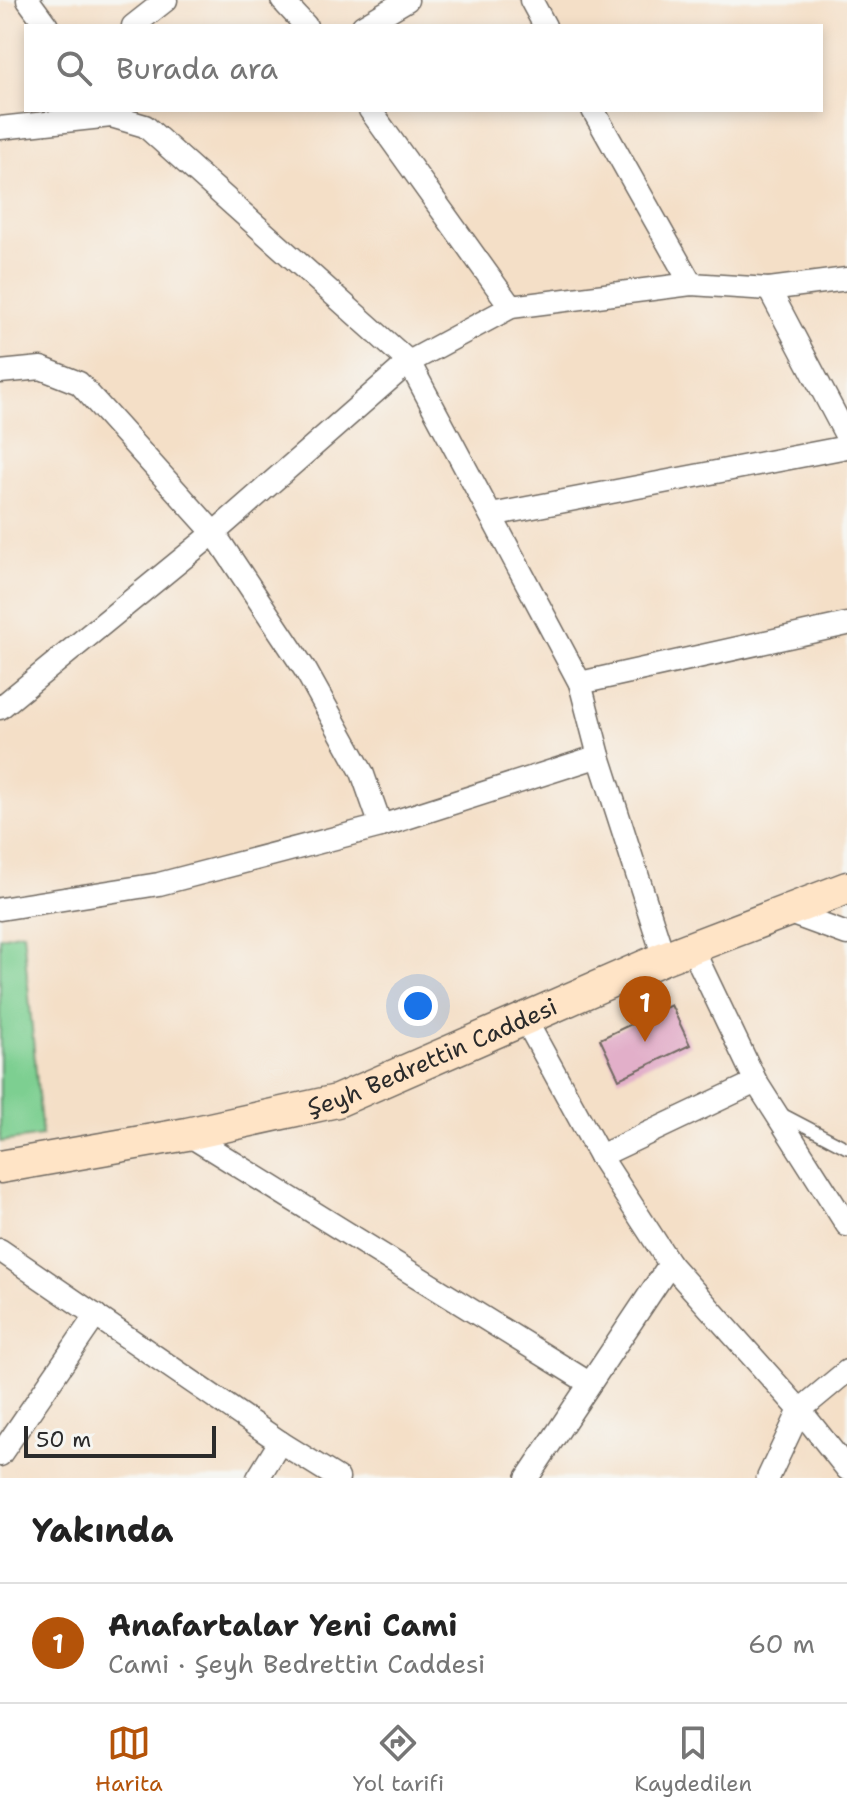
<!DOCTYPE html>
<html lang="tr">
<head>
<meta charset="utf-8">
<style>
	body { margin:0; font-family:"Shantell Sans",sans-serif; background:#f2f2f2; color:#222 }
	.scale { position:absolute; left:24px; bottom:20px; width:192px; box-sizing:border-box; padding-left:8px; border:4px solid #2b2b2b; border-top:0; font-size:22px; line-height:28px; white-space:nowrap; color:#2b2b2b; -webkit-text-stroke:6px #f6f6f2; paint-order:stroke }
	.you { position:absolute; left:418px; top:1006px; width:28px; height:28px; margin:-20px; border:6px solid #fff; border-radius:50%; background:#1a73e8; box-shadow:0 0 0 12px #1a73e833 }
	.badge { display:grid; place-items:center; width:52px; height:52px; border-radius:50%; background:#b45309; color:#fff; font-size:26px; font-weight:700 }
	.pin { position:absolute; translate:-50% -66px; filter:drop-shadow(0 2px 4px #0008) }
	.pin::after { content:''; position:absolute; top:42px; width:28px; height:24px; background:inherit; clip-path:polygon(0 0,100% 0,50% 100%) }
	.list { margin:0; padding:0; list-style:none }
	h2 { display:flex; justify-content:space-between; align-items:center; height:104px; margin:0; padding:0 32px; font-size:34px }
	h2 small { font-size:26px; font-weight:400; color:#767676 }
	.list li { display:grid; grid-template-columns:52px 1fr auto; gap:24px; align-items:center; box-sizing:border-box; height:120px; padding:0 32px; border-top:2px solid #e0e0e0 }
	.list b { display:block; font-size:30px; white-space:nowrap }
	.list p { margin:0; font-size:26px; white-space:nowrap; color:#767676 }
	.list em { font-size:26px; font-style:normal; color:#767676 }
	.icon { flex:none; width:44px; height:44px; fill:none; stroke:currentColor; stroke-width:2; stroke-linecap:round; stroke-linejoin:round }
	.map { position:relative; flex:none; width:847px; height:1478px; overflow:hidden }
	.search { position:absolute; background:#fff; box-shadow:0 4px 12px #0003; left:24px; right:24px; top:24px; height:88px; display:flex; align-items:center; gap:20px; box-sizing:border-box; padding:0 28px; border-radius:0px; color:#767676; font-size:30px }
	.sheet { height:224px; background:#fff }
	nav { display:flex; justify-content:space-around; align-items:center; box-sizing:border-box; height:112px; border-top:2px solid #e0e0e0; background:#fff; font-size:22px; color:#767676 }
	nav a { display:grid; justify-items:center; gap:4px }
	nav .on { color:#b45309 }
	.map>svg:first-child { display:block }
	.green { fill:#7dcf91; stroke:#547d5e; stroke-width:2 }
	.building { fill:#e2afc9 }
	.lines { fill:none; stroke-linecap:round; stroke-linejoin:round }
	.lane-casing { stroke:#716a62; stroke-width:14 }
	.street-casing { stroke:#716a62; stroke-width:25 }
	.secondary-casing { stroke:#716a62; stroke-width:35 }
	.lane { stroke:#fff; stroke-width:11 }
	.street { stroke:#fff; stroke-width:22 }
	.secondary { stroke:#ffe4c6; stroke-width:32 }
	.labels { text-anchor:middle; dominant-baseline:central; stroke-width:6; stroke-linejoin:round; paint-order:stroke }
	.street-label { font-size:24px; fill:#2b2b2b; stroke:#f6f6f2 }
</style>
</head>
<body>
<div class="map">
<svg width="847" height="1478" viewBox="0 0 847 1478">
	<rect width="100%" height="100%" fill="#f6f6f2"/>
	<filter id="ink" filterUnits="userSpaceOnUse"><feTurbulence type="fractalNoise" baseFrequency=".0125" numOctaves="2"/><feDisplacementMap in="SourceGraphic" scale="16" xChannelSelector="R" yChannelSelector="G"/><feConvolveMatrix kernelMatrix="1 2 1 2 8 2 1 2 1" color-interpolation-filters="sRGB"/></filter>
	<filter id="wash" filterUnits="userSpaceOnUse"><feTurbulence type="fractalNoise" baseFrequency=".006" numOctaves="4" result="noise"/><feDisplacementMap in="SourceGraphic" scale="32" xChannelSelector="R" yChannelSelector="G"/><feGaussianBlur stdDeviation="1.8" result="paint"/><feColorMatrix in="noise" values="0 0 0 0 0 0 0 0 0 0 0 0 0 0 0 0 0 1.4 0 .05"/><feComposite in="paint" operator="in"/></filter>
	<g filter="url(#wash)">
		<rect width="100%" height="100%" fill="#f4dfc7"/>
		<polygon class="green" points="23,932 42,1136 0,1142 0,937"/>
		<g id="blocks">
			<polygon class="building" points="671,1005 690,1045 619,1079 600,1039"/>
		</g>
	</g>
	<g filter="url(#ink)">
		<use href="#blocks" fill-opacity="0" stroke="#716a62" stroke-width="2"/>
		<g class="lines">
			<defs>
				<polyline id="lane" points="780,1113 847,1148"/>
				<g id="street">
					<polyline points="28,0 47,26"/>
					<polyline points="282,0 306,26"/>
					<polyline points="531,0 545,26"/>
					<polyline points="133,26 166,0"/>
					<polyline points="363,26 407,0"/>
					<polyline points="370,110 511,307"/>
					<polyline points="593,110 691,284"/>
					<polyline points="0,128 111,116 145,126 409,362 580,683 599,756 664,958"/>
					<polyline points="769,289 847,437"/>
					<polyline points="0,372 41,368 79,383 214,533 306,671 362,772 381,826"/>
					<polyline points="491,515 847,447"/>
					<polyline points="580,683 847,624"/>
					<polyline points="0,708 214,533 409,362 511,307 691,284 769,289 847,279"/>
					<polyline points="0,909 159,884 381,826 599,756"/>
					<polyline points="784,911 847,934"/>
					<polyline points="692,948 756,1082 847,1225"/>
					<polyline points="525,1019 600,1156 670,1264 800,1410 847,1469"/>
					<polyline points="187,1134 589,1383"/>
					<polyline points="600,1156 756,1082"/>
					<polyline points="0,1250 280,1442 338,1478"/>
					<polyline points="0,1455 96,1315"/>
					<polyline points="258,1478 280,1442"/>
					<polyline points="527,1478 670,1264"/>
					<polyline points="768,1478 800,1410 847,1371"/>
				</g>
				<g id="secondary">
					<path id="s1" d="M0,1167L187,1134L337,1101L664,958L847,888"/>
				</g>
			</defs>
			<use href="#lane" class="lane-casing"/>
			<use href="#street" class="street-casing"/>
			<use href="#secondary" class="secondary-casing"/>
			<use href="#lane" class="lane"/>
			<use href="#street" class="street"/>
			<use href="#secondary" class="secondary"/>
		</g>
	</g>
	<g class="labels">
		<g class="street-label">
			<text stroke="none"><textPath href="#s1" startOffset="448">Şeyh Bedrettin Caddesi</textPath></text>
		</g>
	</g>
</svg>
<div class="scale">50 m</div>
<div class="you"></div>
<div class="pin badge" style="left:645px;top:1042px">1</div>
<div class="search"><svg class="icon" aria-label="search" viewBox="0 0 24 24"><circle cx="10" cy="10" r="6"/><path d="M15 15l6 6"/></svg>Burada ara</div>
</div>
<section class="sheet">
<h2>Yakında<small></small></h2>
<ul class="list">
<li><span class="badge">1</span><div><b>Anafartalar Yeni Cami</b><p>Cami · Şeyh Bedrettin Caddesi</p></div><em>60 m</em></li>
</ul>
</section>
<nav>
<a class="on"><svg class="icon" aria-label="map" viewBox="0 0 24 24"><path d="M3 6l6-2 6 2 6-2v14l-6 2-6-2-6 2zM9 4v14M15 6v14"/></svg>Harita</a>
<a><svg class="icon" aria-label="directions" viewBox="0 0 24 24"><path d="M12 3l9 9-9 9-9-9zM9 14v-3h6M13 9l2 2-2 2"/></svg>Yol tarifi</a>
<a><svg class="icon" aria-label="saved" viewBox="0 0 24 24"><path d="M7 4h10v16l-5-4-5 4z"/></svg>Kaydedilen</a>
</nav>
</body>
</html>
